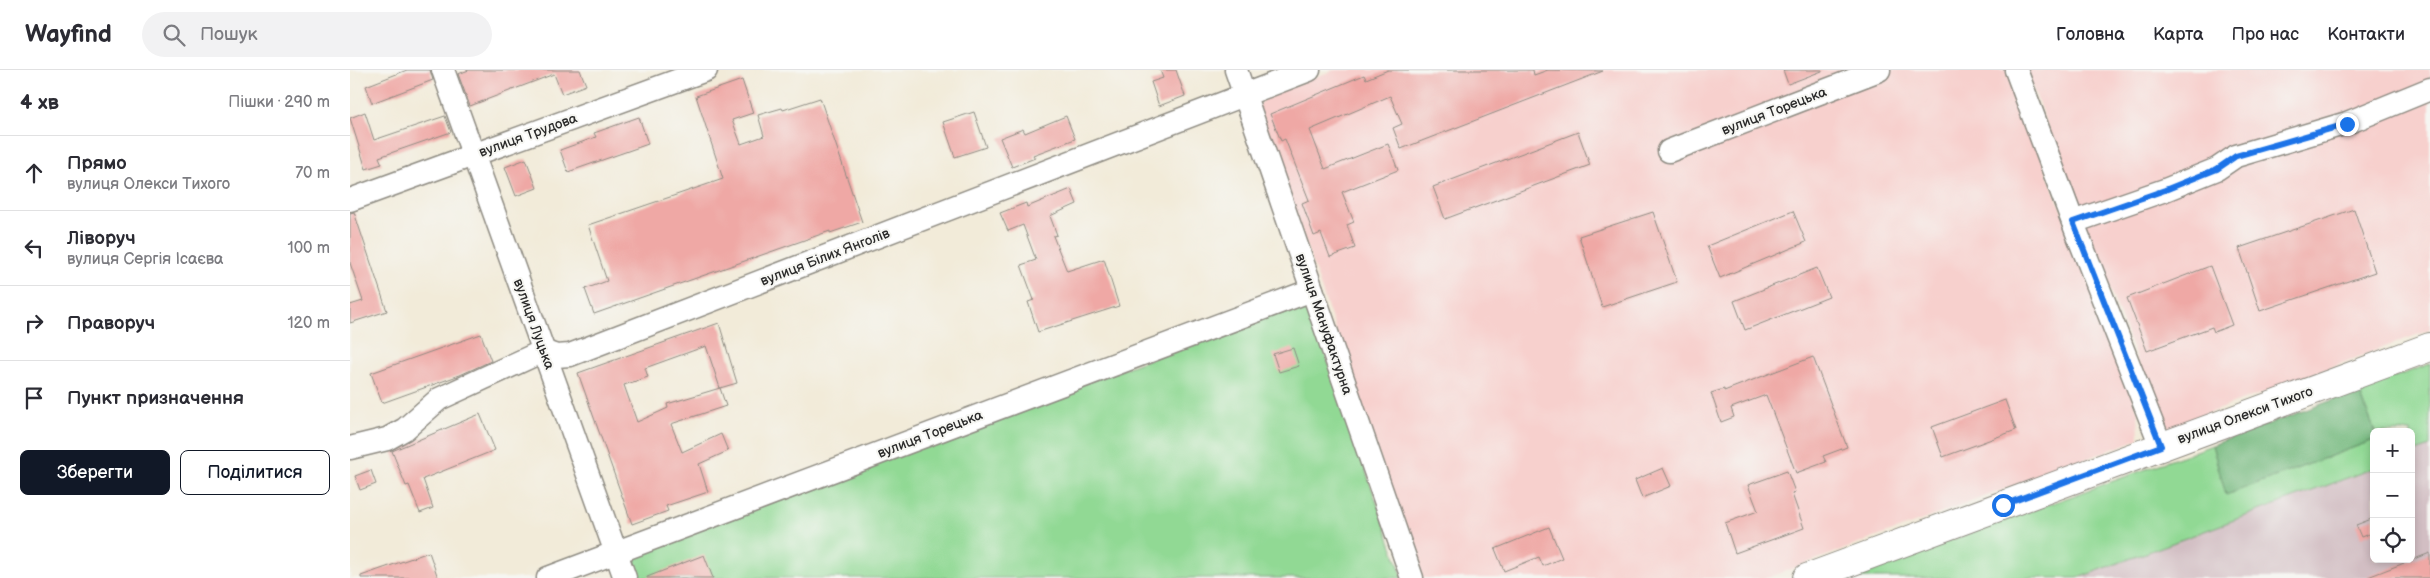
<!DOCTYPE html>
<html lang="uk">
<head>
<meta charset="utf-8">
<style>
	body { margin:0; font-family:"Balsamiq Sans",sans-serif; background:#f2f2f3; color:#2b2b33 }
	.controls { position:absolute; right:15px; bottom:15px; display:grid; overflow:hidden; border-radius:8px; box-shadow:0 2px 8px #0003 }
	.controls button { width:45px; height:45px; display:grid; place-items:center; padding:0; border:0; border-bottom:1px solid #e1e1e2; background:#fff; color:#2b2b33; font:25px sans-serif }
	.stop { position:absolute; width:15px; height:15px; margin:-11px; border:4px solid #1a73e8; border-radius:50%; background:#fff }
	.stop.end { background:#1a73e8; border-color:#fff; box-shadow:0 1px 5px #0008 }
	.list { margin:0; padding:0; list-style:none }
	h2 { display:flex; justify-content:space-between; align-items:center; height:65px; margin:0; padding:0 20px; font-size:21px }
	h2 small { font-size:16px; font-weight:400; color:#7c7c81 }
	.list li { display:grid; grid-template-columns:32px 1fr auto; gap:15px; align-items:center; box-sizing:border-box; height:75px; padding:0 20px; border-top:1px solid #e1e1e2 }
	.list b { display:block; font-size:19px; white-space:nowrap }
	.list p { margin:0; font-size:16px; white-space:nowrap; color:#7c7c81 }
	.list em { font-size:16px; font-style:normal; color:#7c7c81 }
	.actions { display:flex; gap:10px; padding:15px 20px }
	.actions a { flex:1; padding:11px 0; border:1px solid #111827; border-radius:8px; text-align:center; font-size:18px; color:#111827 }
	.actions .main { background:#111827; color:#fff }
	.icon { flex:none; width:28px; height:28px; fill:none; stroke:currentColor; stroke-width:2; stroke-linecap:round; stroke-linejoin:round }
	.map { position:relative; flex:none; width:2080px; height:508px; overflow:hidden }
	header { display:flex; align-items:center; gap:30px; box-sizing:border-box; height:70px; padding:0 25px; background:#fff; border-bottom:1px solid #e1e1e2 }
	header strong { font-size:24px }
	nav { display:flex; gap:28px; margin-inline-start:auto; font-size:18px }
	.search { width:350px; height:45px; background:#f2f2f3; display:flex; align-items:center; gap:12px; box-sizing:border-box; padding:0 18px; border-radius:28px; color:#7c7c81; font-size:19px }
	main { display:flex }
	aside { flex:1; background:#fff }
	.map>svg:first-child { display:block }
	.built { fill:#f7d0cd }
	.industrial { fill:#d2bec3 }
	.green { fill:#91d994; stroke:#5e8260 }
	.forest { fill:#74b97e; stroke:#507254 }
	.building { fill:#efa8a5; fill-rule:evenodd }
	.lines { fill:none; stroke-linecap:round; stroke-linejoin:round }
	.minor-casing { stroke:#8e8b82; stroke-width:25 }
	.major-casing { stroke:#8e8b82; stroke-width:30 }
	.minor { stroke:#fff; stroke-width:22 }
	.major { stroke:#fff; stroke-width:28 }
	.route { stroke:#1a73e8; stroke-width:6 }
	.labels { text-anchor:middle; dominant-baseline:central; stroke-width:4; stroke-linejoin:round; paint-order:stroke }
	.street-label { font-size:14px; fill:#2b2b2b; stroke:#f6f6f2 }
</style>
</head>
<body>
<header>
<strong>Wayfind</strong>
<div class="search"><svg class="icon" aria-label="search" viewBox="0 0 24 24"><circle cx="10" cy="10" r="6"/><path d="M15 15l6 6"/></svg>Пошук</div>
<nav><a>Головна</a><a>Карта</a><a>Про нас</a><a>Контакти</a></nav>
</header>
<main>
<aside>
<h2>4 хв<small>Пішки · 290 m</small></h2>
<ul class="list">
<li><svg class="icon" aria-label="ahead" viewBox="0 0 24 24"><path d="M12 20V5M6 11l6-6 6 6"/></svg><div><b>Прямо</b><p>вулиця Олекси Тихого</p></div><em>70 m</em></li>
<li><svg class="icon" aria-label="left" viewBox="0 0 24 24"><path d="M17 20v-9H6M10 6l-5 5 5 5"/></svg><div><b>Ліворуч</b><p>вулиця Сергія Ісаєва</p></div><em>100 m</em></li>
<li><svg class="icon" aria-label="right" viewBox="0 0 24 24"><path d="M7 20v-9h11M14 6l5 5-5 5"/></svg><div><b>Праворуч</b></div><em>120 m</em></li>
<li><svg class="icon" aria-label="arrive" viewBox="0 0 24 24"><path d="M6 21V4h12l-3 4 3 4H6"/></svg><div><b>Пункт призначення</b></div></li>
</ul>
<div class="actions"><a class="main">Зберегти</a><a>Поділитися</a></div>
</aside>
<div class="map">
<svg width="2080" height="508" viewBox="0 0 2080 508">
	<rect width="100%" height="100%" fill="#f6f6f2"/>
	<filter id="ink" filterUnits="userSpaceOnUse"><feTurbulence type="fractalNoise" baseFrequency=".02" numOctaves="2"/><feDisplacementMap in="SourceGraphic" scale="10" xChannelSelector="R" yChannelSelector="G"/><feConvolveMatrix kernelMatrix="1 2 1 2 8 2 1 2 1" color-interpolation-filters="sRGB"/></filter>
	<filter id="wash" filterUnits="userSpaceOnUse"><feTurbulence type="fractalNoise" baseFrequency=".0096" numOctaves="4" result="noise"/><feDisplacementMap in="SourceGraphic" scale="20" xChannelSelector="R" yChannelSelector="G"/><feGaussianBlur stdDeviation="1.12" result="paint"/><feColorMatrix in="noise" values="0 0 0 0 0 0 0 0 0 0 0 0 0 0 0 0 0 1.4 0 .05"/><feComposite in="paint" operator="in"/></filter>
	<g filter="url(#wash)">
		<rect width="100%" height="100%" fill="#f2ebd9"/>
		<g class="built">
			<polygon points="984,0 1658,0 1788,342 1789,369 1417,508 1072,508 908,37 916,26"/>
			<polygon points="1676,0 2080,0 2080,260 1819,358 1804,335"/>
		</g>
		<polygon class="industrial" points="2080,377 2080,508 1728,508 2024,398 2024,489 2061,489 2061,384"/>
		<g class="green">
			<polygon points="948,233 958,234 1053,508 283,508 277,492 283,484"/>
			<polygon points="2080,294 2080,377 2061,384 2061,362 2025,362 2009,320"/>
			<polygon points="2024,370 2024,398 1728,508 1497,508 1862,375 1876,424"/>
		</g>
		<polygon class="forest" points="2009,320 2025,362 2024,370 1876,425 1862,375"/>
		<g id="blocks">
			<g class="building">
				<polygon points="57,0 80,0 83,10 22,33 16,16"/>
				<polygon points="119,0 230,0 236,15 212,24 204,4 120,36 108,4"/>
				<polygon points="810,0 826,0 835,26 809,36 801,12 813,8"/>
				<polygon points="1038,0 1183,0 1184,5 1198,0 1253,1 1051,79 1043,58 1052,54 1040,26 960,60 975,99 1038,74 1048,100 992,122 1004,152 997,155 1005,178 980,187 971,163 964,166 952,133 959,130 935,69 931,71 920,44 1014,5 1016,9"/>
				<polygon points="1433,0 1472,0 1472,1 1438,14"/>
				<polygon points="392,10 403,43 382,50 391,74 414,66 408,45 432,38 433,40 470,28 512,152 480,163 480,161 244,244 235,219 257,211 238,155 373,109 346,26"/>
				<polygon points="15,42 24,70 95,46 101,62 29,87 32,94 16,99 0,48"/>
				<polygon points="624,42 636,77 605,87 593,52"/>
				<polygon points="716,46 725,69 683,85 685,88 662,97 650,68 673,59 675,63"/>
				<polygon points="289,47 298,74 218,102 210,80 246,67 244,63"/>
				<polygon points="1228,62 1240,95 1095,149 1083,117"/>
				<polygon points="176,89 187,118 166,126 155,97"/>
				<polygon points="721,119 727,134 700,146 707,165 703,166 717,201 754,189 769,236 688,262 678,232 684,230 671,195 686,190 673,155 658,161 650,143 676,133 677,137"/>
				<polygon points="2004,139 2025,202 1910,241 1889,178"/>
				<polygon points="1443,141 1456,172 1370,208 1357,176"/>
				<polygon points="4,142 37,241 0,253 0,235 13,231 0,193 0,143"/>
				<polygon points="1303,142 1327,212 1252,237 1229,166"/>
				<polygon points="1860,196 1882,255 1864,262 1862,257 1797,281 1777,228"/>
				<polygon points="1467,198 1479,227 1395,260 1384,231"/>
				<path d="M369,253L387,313L370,318L376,336L321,354L332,382L371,364L378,381L349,394L358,422L316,436L318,441L282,454L228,303ZM356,276L370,318L317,334L318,338L287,352L274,315L298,307L295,298Z"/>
				<polygon points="131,264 141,291 110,305 32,333 21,303"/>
				<polygon points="943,278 949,296 929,302 923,284"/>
				<polygon points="1463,287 1497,377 1473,386 1476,392 1446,403 1416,325 1381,338 1384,347 1371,352 1361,323 1374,319 1374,321"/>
				<polygon points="1655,330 1666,360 1593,387 1582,357"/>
				<polygon points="130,344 145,380 73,409 83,438 70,443 59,415 56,416 42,381"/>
				<polygon points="1313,398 1321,416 1292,428 1285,410"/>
				<polygon points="21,400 26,414 10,420 5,406"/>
				<polygon points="1437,401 1445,422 1442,424 1454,458 1385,483 1375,453 1408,441 1398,415"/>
				<polygon points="2024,448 2024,462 2011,467 2006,455"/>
				<polygon points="1199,457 1212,488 1193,496 1189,487 1154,501 1145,479"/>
				<polygon points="79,482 88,508 11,508 11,506"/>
				<polygon points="2080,483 2080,508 2018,508 2018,507"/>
				<polygon points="354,485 363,508 297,508 297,507"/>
			</g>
		</g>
	</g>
	<g filter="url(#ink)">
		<use href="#blocks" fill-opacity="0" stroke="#8e8b82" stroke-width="1"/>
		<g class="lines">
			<defs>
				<g id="minor">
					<polyline points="93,0 275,508"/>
					<polyline points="886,0 1062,508"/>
					<polyline points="1666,0 1727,163 1811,376"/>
					<polyline points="1319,81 1529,0"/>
					<polyline points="0,130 356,0"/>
					<polyline points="1723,152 1815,120 1867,99 1886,86 1997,53 2080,19"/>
					<polyline points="0,378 37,369 55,359 89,329 193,281 206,286 220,285 959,0"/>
					<polyline points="198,508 962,220"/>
				</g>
				<polyline id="major" points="1457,508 2080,277"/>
			</defs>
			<use href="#minor" class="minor-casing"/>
			<use href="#major" class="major-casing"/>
			<use href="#minor" class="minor"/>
			<use href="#major" class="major"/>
		</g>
	</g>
	<g class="lines" filter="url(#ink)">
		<polyline class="route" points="1653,435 1811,376 1723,152 1815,120 1867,99 1886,86 1997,54"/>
	</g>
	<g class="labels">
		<g class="street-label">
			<text transform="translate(1424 41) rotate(-21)">вулиця Торецька</text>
			<text transform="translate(178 65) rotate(-20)">вулиця Трудова</text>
			<text transform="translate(475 187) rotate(-21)">вулиця Білих Янголів</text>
			<text transform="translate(184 254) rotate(70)">вулиця Луцька</text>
			<text transform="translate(974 254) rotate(71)">вулиця Мануфактурна</text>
			<text transform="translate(1895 345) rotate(-20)">вулиця Олекси Тихого</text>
			<text transform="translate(580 364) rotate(-21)">вулиця Торецька</text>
		</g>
	</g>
</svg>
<div class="controls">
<button>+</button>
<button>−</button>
<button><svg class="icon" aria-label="locate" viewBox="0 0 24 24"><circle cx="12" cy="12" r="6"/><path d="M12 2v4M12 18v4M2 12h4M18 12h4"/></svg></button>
</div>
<div class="stop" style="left:1653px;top:435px"></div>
<div class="stop end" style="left:1997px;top:54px"></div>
</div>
</main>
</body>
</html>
